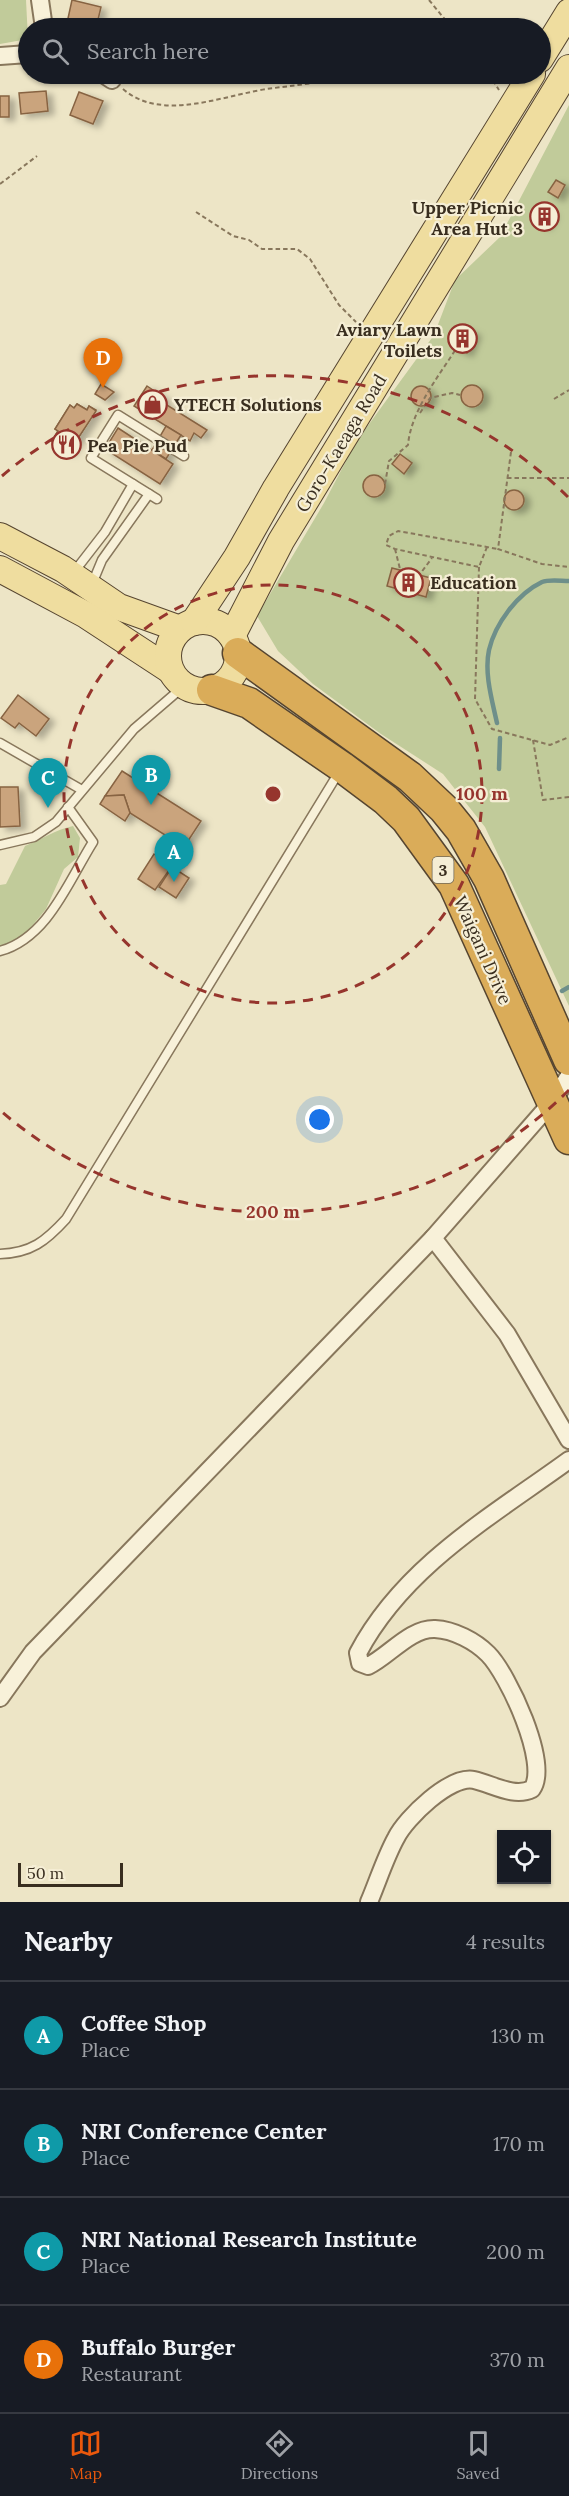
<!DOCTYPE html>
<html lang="en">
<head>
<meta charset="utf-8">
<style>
	body { margin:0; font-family:Lora,serif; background:#20242c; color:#f1f3f6 }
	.controls { position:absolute; right:18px; bottom:18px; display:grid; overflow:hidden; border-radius:0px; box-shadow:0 2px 4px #0004 }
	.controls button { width:54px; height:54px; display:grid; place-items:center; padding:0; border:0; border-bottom:2px solid #363941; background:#171b24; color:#f1f3f6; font:30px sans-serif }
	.scale { position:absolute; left:18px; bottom:15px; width:105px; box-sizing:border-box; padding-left:6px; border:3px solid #392e1f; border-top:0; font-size:16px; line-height:21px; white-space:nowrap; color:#392e1f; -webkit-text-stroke:4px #f5eed5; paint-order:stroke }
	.you { position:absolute; left:320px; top:1120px; width:21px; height:21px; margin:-15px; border:4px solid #fff; border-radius:50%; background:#1a73e8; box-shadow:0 0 0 9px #1a73e833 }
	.badge { display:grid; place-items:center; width:39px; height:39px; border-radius:50%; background:#ea580c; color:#fff; font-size:20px; font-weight:700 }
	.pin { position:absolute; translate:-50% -50px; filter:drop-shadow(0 2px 3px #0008) }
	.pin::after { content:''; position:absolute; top:32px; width:21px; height:18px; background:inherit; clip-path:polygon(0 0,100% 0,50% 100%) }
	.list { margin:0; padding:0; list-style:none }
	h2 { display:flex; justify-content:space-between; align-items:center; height:78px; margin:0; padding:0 24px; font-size:26px }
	h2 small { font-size:20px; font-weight:400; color:#9ea1a6 }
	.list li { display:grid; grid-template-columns:39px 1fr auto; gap:18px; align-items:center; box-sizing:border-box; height:108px; padding:0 24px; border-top:2px solid #363941 }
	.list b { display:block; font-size:22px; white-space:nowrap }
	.list p { margin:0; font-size:20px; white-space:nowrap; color:#9ea1a6 }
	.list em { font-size:20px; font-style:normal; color:#9ea1a6 }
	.icon { flex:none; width:33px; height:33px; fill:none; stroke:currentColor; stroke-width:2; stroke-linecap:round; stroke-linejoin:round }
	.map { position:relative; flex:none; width:569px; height:1902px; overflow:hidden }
	.search { position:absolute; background:#171b24; box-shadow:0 2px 4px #0004; left:18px; right:18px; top:18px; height:66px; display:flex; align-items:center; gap:15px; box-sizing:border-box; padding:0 21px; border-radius:33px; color:#9ea1a6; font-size:22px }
	.sheet { height:510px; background:#171b24 }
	nav { display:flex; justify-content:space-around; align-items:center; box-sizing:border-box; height:84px; border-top:2px solid #363941; background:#171b24; font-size:16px; color:#9ea1a6 }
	nav a { display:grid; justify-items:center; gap:3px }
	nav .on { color:#ea580c }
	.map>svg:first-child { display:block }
	.green { fill:#c1cb9a }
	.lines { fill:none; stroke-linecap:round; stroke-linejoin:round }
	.stream { stroke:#6e8f8a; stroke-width:4.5 }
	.building { fill:#caa47d; stroke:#876342; stroke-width:1.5; filter:url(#shadow) }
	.lane-casing { stroke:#88775c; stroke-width:11 }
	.street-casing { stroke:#88775c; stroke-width:20 }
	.primary-casing { stroke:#564530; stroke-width:28 }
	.highway-casing { stroke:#564530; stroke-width:33 }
	.path { stroke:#88775c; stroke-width:2; stroke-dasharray:4.5 3; stroke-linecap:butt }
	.lane { stroke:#f8f1d9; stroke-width:8 }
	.street { stroke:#f8f1d9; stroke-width:16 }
	.primary { stroke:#efdd9f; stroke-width:26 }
	.highway { stroke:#daac59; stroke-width:30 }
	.ring { fill:none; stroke:#96352d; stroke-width:3; stroke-dasharray:10 8 }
	.labels { text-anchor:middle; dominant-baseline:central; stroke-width:4.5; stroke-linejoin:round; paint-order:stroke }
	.shield { fill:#f5eed5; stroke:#716856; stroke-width:1.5 }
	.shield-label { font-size:16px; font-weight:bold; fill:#392e1f }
	.poi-label { font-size:18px; font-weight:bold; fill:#392e1f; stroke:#f5eed5; text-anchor:start }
	.street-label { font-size:18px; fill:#392e1f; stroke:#f5eed5 }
	.centre { fill:#96352d; stroke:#f5eed5; stroke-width:3 }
	.ring-label { font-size:18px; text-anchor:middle; font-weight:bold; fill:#96352d; stroke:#f5eed5; stroke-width:4.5; stroke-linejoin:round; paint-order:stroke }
</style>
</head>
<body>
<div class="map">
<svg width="569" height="1902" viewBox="0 0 569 1902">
	<defs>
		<filter id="shadow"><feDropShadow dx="6" dy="3.5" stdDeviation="3" flood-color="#0004"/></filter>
	</defs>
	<rect width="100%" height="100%" fill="#ede5c6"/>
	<g class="green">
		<polygon points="0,0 26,0 28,39 0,44"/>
		<polygon points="569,105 569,1006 485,827 443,774 381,734 313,684 278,651 257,616 324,503 356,442 434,335 455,280 500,237"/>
		<path d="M73,826L80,838L78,857L64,869L46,909L9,954L0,953V885L6,884L25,846C42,839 55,830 73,826Z"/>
	</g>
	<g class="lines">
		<g class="stream">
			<path d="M497,723C492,700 484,673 489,650C495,624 517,594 542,582C549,579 561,581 569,581"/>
			<polyline points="499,769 500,738"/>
			<polyline points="562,991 569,987"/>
		</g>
	</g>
	<g class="building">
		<polygon points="72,0 101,7 96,28 67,23"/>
		<polygon points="46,91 48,111 21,114 19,93"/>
		<polygon points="79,92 103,101 93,124 70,115"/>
		<rect x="0" y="96" width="9" height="21"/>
		<polygon points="556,180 565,185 558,198 548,192"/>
		<polygon points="543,208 552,213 545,226 536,220"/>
		<polygon points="459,326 475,333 467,353 451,346"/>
		<polygon points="101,384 114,392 105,400 95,394"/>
		<circle cx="472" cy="396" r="11"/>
		<polygon points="147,386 165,398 162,402 207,430 201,438 194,433 190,441 134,406"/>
		<circle cx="421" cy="396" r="10"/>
		<polygon points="77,404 87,410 89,406 96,410 69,452 52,441 58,431 55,429 70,405 74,408"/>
		<polygon points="77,404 87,410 89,406 96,411 69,452 52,441 58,431 55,429 70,405 74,408"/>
		<polygon points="166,426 181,435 166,459 152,450"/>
		<polygon points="118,428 173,464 160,484 105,449"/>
		<polygon points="400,454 412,463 404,474 392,464"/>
		<circle cx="374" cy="486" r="11"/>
		<circle cx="514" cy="500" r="10"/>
		<polygon points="392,568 431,578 426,597 387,586"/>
		<polygon points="18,695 49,719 36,736 19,723 15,728 1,718"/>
		<polygon points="122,771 201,821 184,847 130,813 124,795 105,796"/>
		<polygon points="0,787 18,787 20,826 0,827"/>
		<polygon points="124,795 130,813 125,821 100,804 105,796"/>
		<polygon points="154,854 172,866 155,890 138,879"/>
		<polygon points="172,867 189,878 176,898 159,887"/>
	</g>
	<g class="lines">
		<defs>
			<g id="lane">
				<polyline points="157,499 91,458 118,415 184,456"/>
				<polyline points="74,572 105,532 133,484"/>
				<polyline points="92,584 102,560 149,494"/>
				<polyline points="0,743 82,790"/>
				<polyline points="0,845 34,837 56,822 134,729 184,686"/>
				<path d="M0,951C48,938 69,880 93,842L68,807"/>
				<path d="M0,1254C31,1253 46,1241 66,1219L339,772"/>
			</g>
			<g id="street">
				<polyline points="40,0 44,28"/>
				<polyline points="0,56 28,54"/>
				<polyline points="103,74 112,80"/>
				<polyline points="433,1238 507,1334 569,1440"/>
				<polyline points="0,1698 33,1652 433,1238 552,1102 569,1076"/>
				<path d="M369,1902C378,1881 385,1858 396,1838C406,1818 450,1775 474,1780C492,1784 514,1798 532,1789C550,1764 508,1674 488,1654C475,1641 454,1630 435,1629C410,1628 389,1656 368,1666L360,1663L358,1653C404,1566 492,1516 569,1460"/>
			</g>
			<g id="primary">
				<polyline points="540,59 569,12"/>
				<polyline points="0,536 63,569 119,607 180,629"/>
				<polyline points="0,569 86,615 170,670"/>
				<circle cx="203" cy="656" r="35"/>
				<polyline points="194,622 237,557 276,488 532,74"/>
				<polyline points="232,636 281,541 569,68"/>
			</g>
			<g id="highway">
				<polyline points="238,653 410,777 444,809 461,830 489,879 569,1060"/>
				<polyline points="212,690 249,703 342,767 386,800 406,819 454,885 569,1139"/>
			</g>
		</defs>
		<use href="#lane" class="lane-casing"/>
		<use href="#street" class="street-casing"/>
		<use href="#primary" class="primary-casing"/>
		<use href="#highway" class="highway-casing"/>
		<g class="path">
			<polyline points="429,0 452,28"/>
			<polyline points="392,74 403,74"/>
			<polyline points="489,74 499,90"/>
			<path d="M123,89C163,124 228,93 274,88C308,84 341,79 375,74"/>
			<polyline points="0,184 37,156"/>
			<polyline points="196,212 233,236 249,240 262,249 297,249 310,259 339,305 356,322"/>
			<polyline points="554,399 569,390"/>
			<polyline points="420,413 430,398 452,393 460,395"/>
			<polyline points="511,452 498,549 542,564 569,567"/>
			<polyline points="507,478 569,478"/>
			<path d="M385,484L389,461L408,445C411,411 438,377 456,349"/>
			<polyline points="487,547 479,567 395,549 386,545 389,536 398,531 498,549"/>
			<polyline points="395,549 400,569 420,574 432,558"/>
			<polyline points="479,567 475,699 492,729 550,745 569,737"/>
			<polyline points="533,740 543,800 569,797"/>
		</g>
		<use href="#lane" class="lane"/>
		<use href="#street" class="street"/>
		<use href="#primary" class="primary"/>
		<use href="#highway" class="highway"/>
	</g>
	<g class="ring">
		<circle cx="273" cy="794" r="209"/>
		<path d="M569 1090A418 418 0 0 1 2 1112M2 476A418 418 0 0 1 569 498"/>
	</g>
	<defs>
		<symbol id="building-ring" viewBox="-11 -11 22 22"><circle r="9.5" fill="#f5eed5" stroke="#96352d" stroke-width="1.5"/><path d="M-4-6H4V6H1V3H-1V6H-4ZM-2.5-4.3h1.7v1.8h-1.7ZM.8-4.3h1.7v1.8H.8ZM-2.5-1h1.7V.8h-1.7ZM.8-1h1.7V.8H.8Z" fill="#96352d"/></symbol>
		<symbol id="shop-ring" viewBox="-11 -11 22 22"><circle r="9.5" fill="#f5eed5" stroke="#96352d" stroke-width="1.5"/><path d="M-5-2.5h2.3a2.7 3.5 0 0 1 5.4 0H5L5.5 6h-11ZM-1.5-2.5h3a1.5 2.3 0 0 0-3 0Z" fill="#96352d"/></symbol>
		<symbol id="restaurant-ring" viewBox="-11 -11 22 22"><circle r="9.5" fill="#f5eed5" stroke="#96352d" stroke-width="1.5"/><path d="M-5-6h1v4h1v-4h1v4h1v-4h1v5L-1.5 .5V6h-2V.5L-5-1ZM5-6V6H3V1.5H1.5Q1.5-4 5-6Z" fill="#96352d"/></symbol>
	</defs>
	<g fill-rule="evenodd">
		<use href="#building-ring" x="528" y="200" width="33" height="33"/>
		<use href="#building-ring" x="446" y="322" width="33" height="33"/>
		<use href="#shop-ring" x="136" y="388" width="33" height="33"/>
		<use href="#restaurant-ring" x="50" y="428" width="33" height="33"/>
		<use href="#building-ring" x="392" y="566" width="33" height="33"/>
	</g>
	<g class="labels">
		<rect class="shield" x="432.5" y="857" width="21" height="26" rx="4.5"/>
		<g class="shield-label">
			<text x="443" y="870">3</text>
		</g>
		<g class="poi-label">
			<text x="523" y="207" text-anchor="end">Upper Picnic<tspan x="523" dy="21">Area Hut 3</tspan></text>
			<text x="442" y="329" text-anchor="end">Aviary Lawn<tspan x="442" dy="21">Toilets</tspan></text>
			<text x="174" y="404">YTECH Solutions</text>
			<text x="87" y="445">Pea Pie Pud</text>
			<text x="430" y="582">Education</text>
		</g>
		<g class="street-label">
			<text transform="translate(341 443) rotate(-59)">Goro-Kaeaga Road</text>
			<text transform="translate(483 950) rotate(66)">Waigani Drive</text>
		</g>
	</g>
	<circle cx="273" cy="794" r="9" class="centre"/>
	<g class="ring-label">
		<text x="482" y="800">100 m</text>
		<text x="273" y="1218">200 m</text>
	</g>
</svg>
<div class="controls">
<button><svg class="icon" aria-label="locate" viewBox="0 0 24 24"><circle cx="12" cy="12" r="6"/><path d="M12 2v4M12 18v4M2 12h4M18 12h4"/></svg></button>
</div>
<div class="scale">50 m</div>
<div class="you"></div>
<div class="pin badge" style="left:174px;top:882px;background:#0f9aa8">A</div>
<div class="pin badge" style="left:151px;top:805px;background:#0f9aa8">B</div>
<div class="pin badge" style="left:48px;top:808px;background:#0f9aa8">C</div>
<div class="pin badge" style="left:103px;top:388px;background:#e8710a">D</div>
<div class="search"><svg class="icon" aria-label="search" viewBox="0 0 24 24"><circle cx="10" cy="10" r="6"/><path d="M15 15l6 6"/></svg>Search here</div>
</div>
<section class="sheet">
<h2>Nearby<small>4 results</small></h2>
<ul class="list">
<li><span class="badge" style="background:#0f9aa8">A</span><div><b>Coffee Shop</b><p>Place</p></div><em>130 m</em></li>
<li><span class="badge" style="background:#0f9aa8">B</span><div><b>NRI Conference Center</b><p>Place</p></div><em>170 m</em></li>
<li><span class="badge" style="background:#0f9aa8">C</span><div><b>NRI National Research Institute</b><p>Place</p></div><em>200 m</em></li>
<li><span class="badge" style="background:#e8710a">D</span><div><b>Buffalo Burger</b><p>Restaurant</p></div><em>370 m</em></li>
</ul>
</section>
<nav>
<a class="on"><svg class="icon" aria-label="map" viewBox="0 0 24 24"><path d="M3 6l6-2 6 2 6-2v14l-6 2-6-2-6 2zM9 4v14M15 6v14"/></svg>Map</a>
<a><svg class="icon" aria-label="directions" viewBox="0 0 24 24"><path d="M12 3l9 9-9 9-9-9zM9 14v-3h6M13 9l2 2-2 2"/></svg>Directions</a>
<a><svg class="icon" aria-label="saved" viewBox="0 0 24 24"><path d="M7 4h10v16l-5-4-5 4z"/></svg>Saved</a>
</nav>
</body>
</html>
